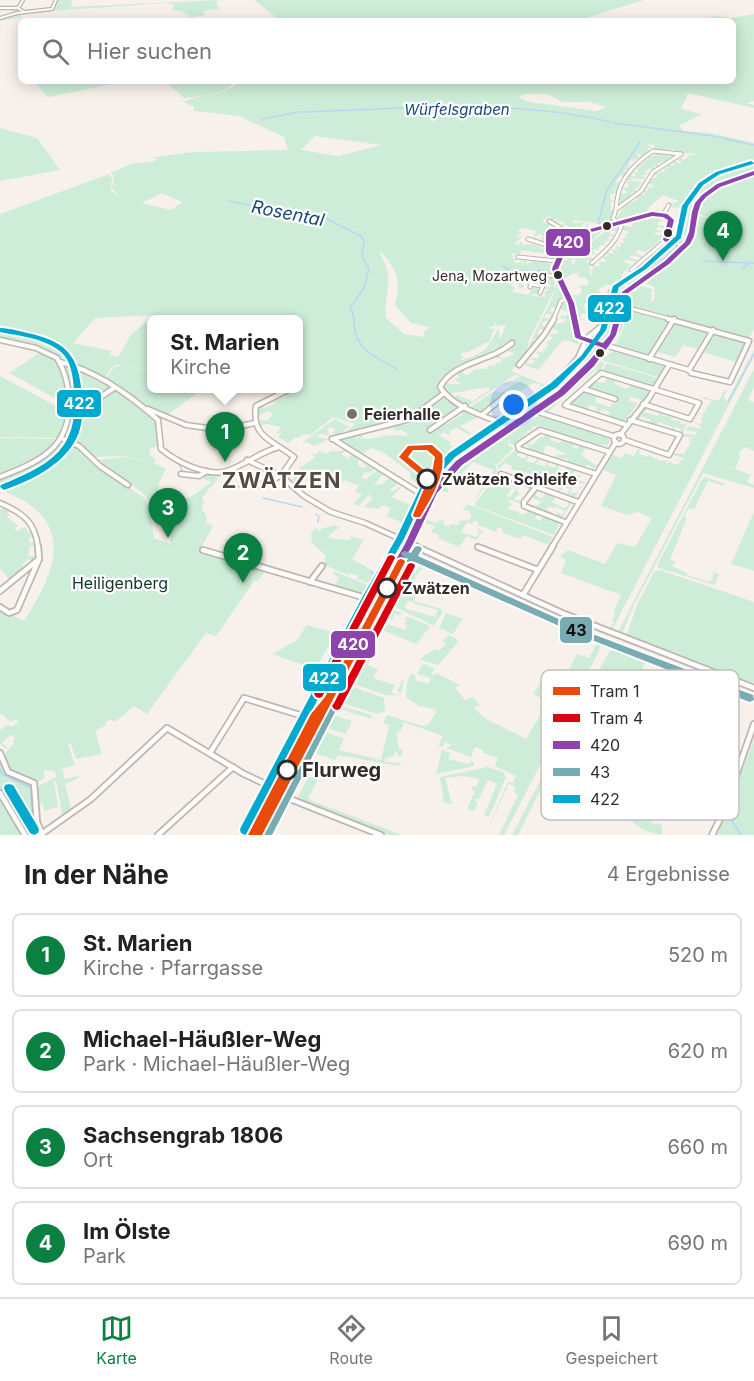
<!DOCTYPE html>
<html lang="de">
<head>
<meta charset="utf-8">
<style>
	body { margin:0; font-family:Inter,sans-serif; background:#f6f6f6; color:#222 }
	.you { position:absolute; left:514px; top:405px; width:21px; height:21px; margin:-15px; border:4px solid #fff; border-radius:50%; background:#1a73e8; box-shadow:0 0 0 9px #1a73e833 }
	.badge { display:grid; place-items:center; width:39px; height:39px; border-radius:50%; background:#0b8043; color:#fff; font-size:20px; font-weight:700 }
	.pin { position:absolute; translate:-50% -50px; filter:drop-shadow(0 2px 3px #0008) }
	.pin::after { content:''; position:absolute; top:32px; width:21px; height:18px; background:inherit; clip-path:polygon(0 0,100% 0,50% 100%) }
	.popup { position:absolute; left:147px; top:315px; width:156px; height:78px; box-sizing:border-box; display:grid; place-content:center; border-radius:9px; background:#fff; filter:drop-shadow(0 2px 4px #0005); font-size:20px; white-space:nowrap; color:#767676 }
	.popup b { font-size:22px; color:#222 }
	.popup::after { content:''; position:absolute; left:50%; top:100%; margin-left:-12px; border:12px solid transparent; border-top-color:#fff }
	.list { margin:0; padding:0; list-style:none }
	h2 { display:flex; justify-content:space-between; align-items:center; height:78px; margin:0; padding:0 24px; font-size:26px }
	h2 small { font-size:20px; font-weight:400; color:#767676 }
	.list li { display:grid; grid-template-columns:39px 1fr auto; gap:18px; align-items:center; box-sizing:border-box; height:84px; margin:0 12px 12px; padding:0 12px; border:2px solid #e0e0e0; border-radius:9px }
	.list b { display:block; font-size:22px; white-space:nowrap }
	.list p { margin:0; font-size:20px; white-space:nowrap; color:#767676 }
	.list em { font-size:20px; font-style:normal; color:#767676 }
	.icon { flex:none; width:33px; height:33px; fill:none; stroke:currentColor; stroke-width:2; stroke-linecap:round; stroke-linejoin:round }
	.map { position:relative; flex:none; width:754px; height:835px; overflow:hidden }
	.search { position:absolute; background:#fff; box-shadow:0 3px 15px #0003; left:18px; right:18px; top:18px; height:66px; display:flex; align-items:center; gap:15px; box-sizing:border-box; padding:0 21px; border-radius:9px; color:#767676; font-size:22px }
	.sheet { height:462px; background:#fff }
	nav { display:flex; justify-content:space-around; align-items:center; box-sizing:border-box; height:84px; border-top:2px solid #e0e0e0; background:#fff; font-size:16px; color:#767676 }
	nav a { display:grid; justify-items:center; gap:3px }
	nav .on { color:#0b8043 }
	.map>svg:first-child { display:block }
	.green { fill:#cdedd8; fill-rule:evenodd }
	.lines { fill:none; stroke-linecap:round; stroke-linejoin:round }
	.stream-far1 { stroke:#bbd5f5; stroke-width:1.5 }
	.stream { stroke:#bbd5f5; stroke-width:2 }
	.minor-far3-casing { stroke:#bdb6b1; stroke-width:4.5 }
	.minor-far2-casing { stroke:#bdb6b1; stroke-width:5 }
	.minor-far1-casing { stroke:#bdb6b1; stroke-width:7 }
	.minor-casing { stroke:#bdb6b1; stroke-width:8 }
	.major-far2-casing { stroke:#d3cfcd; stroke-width:7 }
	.major-far1-casing { stroke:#d3cfcd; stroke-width:8 }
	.major-casing { stroke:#d3cfcd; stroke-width:10 }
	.minor-far3 { stroke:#fefdfc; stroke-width:2 }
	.minor-far2 { stroke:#fefdfc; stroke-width:3 }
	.minor-far1 { stroke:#fefdfc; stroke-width:4 }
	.minor { stroke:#fefdfc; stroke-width:4.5 }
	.major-far2 { stroke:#f8f3f2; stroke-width:4.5 }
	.major-far1 { stroke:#f8f3f2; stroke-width:5 }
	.major { stroke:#f8f3f2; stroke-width:7 }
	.tram { stroke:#c0bebc; stroke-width:1.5 }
	.bus-1-casing { stroke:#fff; stroke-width:4 }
	.bus-2-casing { stroke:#fff; stroke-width:4 }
	.bus-3-casing { stroke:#fff; stroke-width:4 }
	.bus-1 { fill:#8e44ad; fill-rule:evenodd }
	.bus-2 { fill:#79abb3; fill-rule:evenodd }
	.bus-3 { fill:#00a9ce; fill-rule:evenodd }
	.tram-1-casing { stroke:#fff; stroke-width:4 }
	.tram-2-casing { stroke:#fff; stroke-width:4 }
	.tram-1 { fill:#e94c0a; fill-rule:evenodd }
	.tram-2 { fill:#da020e; fill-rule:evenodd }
	.bus-dot { fill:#312c28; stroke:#fff; stroke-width:2 }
	.poi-dot { fill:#77716c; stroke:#fff; stroke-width:2 }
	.stop-dot { fill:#fff; stroke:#312c28; stroke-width:3 }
	.labels { text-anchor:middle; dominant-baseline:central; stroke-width:4.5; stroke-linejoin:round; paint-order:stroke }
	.bus-label { font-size:14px; fill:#312c28; stroke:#fff; text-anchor:end }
	.far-water-label { font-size:15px; font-style:italic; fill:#17497f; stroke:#fff }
	.poi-label { font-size:16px; font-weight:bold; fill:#312c28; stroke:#fff; text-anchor:start }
	.stop-label { font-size:16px; font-weight:bold; fill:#312c28; stroke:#fff; text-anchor:start }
	.park-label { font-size:16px; fill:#113626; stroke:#fff }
	.water-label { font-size:18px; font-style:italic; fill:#17497f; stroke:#fff }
	.near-stop-label { font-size:20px; font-weight:bold; fill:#312c28; stroke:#fff; text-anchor:start }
	.district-label { font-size:22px; font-weight:bold; letter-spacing:1.5px; fill:#564a41; stroke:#fff }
	.key { fill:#fff; stroke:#c1c0be; stroke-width:1.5 }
	.key-label { font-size:16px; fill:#312c28 }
	.line-badge { stroke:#fff; stroke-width:2 }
	.badge-label { font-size:16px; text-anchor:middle; font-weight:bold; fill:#fff }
	.pale-badge-label { font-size:16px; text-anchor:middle; font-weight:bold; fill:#111 }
</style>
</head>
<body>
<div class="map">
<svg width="754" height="835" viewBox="0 0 754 835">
	<rect width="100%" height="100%" fill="#f8f0ea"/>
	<g class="green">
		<polygon points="57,0 72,0 71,7 221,0 216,1 219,9 203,11 205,15 192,17 195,21 181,6 193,21 182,11 172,10 174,5 168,3 20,13 21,17 0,21 0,17 14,11 0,8 18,9 13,14 21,11 50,10 54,9"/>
		<polygon points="254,0 644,0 576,21 281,21"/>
		<path d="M754,14V101L747,103L754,105V108L688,93L681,109L702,114L679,126L684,131L710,133L754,143V173C732,179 702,183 694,209C690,220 692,231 686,242L677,243L667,238L670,234L679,236L681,221L677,214L681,207L672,208L673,203L679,201L663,195L647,209L654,212L619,222L616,219L627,203L632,206L628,202H634L638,198L634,197L641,192V194L644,195L646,193L642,191L644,189L648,191V189L645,188L646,185L650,188L653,187V185L647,183L649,180L656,178L658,176L652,174L655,172L659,174L660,172L657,170L663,172L666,169L661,168L670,167L664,166L671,163V165H675L673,162L676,161L679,164L683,162L677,160L681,158L684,160L690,155L700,154L671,152L676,151L672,149L669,151L653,150L655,145L647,144L652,148H646L649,151L641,157L640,154L635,155L640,157L638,159L630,158L637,160L629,161V164L632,166H625L631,168L624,171L628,172L623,176H628H620L616,181L621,184L615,185H620L618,188H613L618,190L617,192L611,190L617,193L611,194L610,199L616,202H611V208L616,209L611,208L610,211L614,210L613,220L615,223L603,227L595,223L574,220L573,223L585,222L581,226L585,227L587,223H589L588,227H597L598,225L600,227L583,231L576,229L570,231L573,234L566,231L570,228L566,225L559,226L565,223L561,221L553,223L560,218L551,221V217L548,216L542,222L552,225L548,227L560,234L566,232L571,236L562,238L567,241L565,243L557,242L555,245L562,247L559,248L550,245L552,242L547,239L542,243L540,242L542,239L535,240L544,237L539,234L533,239L536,231L523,228L517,231L522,233L516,236L522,237L514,244L519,245L521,242H523L522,245L532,244L540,247L541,245L542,249L548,250L551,248L559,252L550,251L549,256H557L554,259L545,258L546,254L521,250L520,255L512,253L511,255L514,256L512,258L519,260H515V263H519L522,260L523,267L524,258L530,260H525L526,263H532L533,258L536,262L545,261L550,265L552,261L555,263L553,275L526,273L525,275L530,276L528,280L523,279L522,284L524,285L523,288L528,290L518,287L522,274L516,273L515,276H519L513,278V280L517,281L510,285L515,288L512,292L528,295L534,286L541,287V291L537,294H533L532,296L545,297V291L549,290L544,289L545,287H550L551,285L545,281L543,285L534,284L532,282L535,277H554L555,289L529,340L527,354L511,371L555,389C547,399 525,418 512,422C504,424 492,418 485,413L490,411L488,414L504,416L520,405L515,402L502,410L518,400L524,406L532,407L535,403L526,399L542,388L539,384L533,383L512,396L514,399L512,398L490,409L508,396L502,393L488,407L485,406L482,412L470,407L494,391L502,392L518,382L513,379L497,389L520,376L515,375L468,406L451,396L455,397L457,395L455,394L472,401L490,390L488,387L447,394L441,389L444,382L449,384H461L454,379L459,377L458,374L453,375L458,370L464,369L463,374L468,375L475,369H487L488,366L496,365L495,363L502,362L501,358H495L499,355L503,359L514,354L507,350L517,343L513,341V337L507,348L486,360L464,368C489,355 496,352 506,325L496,326L495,321L494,326L487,328L494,329L489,343H485L474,350L460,354L464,357L460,359L462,360C485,354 489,347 498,328C512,367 431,358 440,394L412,416L396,423L346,432L355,424L333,417L312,434L300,435L302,437H296L288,443L278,437L282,432L276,434L281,427L266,424L258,427L255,421L268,420L273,414L268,411L257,417L258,405L265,408L276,403L269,400L278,396L283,398L285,397L282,393L298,388V320H152L151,369L116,365L112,367L104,379L45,350L0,339V214L109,174L112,178L111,191L121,197L112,189L114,176L110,173L131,164L155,161L158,158H148L193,152L288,150L284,137L239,116L194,111V107L184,102C202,93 226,97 239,81H733V21H701L715,16L731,18ZM524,94H548L562,102H589L606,107L597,111L530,102L518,97ZM315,136L382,145L338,156L301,150ZM162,193L182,202L171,210L128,200L141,203ZM381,252C398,271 401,280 395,305L411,323L430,327L424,331V337L404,334L386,318C383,291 397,279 379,253ZM154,315L131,335L118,357L109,355L112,351L73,343L95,318Z"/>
		<polygon points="33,81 128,81 48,97"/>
		<path d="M165,81H236C225,95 201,96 184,98Z"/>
		<polygon points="0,128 37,138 60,170 0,181"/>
		<polygon points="658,153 672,153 679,156 675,155 667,159 670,162 665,161 657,164 660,166 656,168 657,166 652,167 655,169 652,172 652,169 648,169 644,173 650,173 641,176 646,177 644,179 631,178 631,180 644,183 637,184 643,185 635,187 641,188 634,189 638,192 630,193 633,196 620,205 621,190 620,194 626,193 626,190 621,189 628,187 629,184 625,182 633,182 626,180 631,175 635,177 636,174 632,173 633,171 637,173 638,170 634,169 640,167 636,165 641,166 642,163 638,162 644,163 646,160 641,159 647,160 649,158 646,156 651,157"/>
		<path d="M754,174V329L749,338L626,305L625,295L637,285L652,289L651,301H653L655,297L654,287L643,282L680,256L692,241L696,216L708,217L696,213C703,187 731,180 754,174Z"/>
		<path d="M649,215H660L668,219L658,216L656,218L663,221L658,222V225L668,226L667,228L657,227V230L666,232H656L654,234L663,236L653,247H651L650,249L647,250V252L639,250L634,253L643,256L641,258L632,255L629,258L638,260L636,262L627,260L623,262L631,264L622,275L623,286L620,289L629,285L624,284L626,273L631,275L632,272L643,276L646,274L640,271L664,250L657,247L663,242L677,246L679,249L653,272L623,291L608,340L601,342L590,339L608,322L616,295L620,294L615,291L622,286L606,285L597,290L603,294H588L587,304L585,303L583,308L587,309L585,311L586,314L582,313L580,318L587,320L576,319L574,302L570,295H580L582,289L577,286L565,287L587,285L589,283L586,278L578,277L579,270L577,274L573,273L565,278L564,285C557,274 557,269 561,258L566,261L568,259L561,257L562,254L568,257L569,255L563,252L572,250L564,249L567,245L576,248V245L569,243L576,237H579L578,239L582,240L584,237L580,235L588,234L586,236L590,237L592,235L587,232L604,229L571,262L574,266L575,260C585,250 607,224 619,228L618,231H611L609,234L614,235L613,237L609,236L607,239L612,240L603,243L607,245H601L598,248L600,251L596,249L593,251L597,255L589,254L587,256L594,259L585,262L592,264L589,267L592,277L593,264L594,266H600L599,261L605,262L606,260L602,257L609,256L604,254L606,251L612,254L614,252L610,250H616L618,249L615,246L620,247L622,245L618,243H623L624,240L620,239L625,238L626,236L622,235L628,234L629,232L622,230L623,225L630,227L634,224L627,223L636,219L638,223L641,220L639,218H644L645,220L651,217Z"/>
		<path d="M557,279L566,294L559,300L556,311L555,307L551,308L550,312L556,313L552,319L551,314H546L544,317L552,321H544L542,325L548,329L543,334L544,330L539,329L537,334L542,336L533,340L536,343L528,351C535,326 554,304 557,279Z"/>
		<polygon points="567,300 570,303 575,334 580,345 566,340 562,341 538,370 525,365 526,363 523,362 527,358 529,359 526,363 532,364 535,361 531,359 532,357 537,359 540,355 536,354 538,352 542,353 549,344 546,342 554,338 549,336 551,334 559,333 557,330 551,328 555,323 564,323 566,319 560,318 561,315 566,316 568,312 560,309 562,302"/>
		<polygon points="627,310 669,320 647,356 615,346 623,330"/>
		<polygon points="676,322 708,331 697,349 683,345 675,357 658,352"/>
		<polygon points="715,333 747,342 736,362 704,352"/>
		<polygon points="588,343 599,347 599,349 570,383 552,397 581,359 586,344"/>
		<polygon points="754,350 754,356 611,632 608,629 614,623 612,620 616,613 613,612 621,595 561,573 566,560 560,557 568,550 605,564 617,543 635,547 652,518 638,512 627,515 601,506 616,475 603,470 613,455 622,458 625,453 634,456 638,449 640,450 639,454 647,457 649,455 660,461 667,460 665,465 668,462 678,465 680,461 670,458 682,461 683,457 675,456 673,453 684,454 691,442 689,440 693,438 682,436 685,434 696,435 697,432 686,430 688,426 700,429 701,426 692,422 701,424 702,420 696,418 701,419 703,415 696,412 703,414 712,400 703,399 704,397 718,401 725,390 727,390 724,397 726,403"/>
		<path d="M42,351C65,365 66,380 68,405L9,373Z"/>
		<polygon points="613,351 665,366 658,377 602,360"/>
		<polygon points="597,360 605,363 600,371 595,370 546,414 544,413 545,407 567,390"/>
		<polygon points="607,363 657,378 652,387 605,373 603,370"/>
		<polygon points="66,364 110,388 74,415 64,365"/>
		<path d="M124,366L151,370L152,388L196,389V394L167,415C145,406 126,392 104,381L114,367Z"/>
		<polygon points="754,369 754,387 748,400 754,402 754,451 745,447 739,452 740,458 735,469 751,475 747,482 754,485 754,488 703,473 634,605 622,634 617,634"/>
		<polygon points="0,376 69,413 61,438 0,437"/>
		<polygon points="608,377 615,378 615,384 626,389 633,384 650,389 644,398 650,390 644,401 631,397 628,401 638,403 624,422 612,417 607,418 610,413 608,411 602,409 599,413 604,415 602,416 597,415 596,407 590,405 587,409 592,411 591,413 568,404 585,391 597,395 595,402 610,407 613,403 616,404 619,397 609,397 608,395 601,395 587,388 594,381 604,383"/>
		<path d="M110,390C128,390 145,411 157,422L159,446L149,449L150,455L156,460L153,463L166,469L159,483L158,498C183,506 191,497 211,482L203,479L206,473L222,474L202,497L204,502L202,509L207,517L206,523L213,526L200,550L265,571L259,580L254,581L216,636L206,633L147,714L134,706L115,722L110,719L105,723L106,725L95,731L102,754L76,759L71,744H68L75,765L59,770H63L64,779L79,776V778L65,784L71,808L80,806L63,819L56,780L54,781L58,807L44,811L43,803L38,805L37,787L56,777L55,771L45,770L43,772L45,778L36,783L32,779L9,771L3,756L14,743L13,741L15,738L11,735L2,743L7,747L6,749L0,744V730L8,724L11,727L19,722L15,719L10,722L2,714L0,715V609L24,621C60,566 75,517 0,490V478L39,460L63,443L71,441L113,477L143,497L150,507L154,538L170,544L173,505L153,498L150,501L154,509L143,493L96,460L125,457L152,463L125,456L93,457L68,435L74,416Z"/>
		<path d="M444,398L462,408L458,407L436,421L437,423L427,431H432L442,422L447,424L463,414L461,412L463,409L480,416L460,426L471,434L470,435L457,428L449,431L451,433L448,435L444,432L439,435L451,443L448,446L453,445L458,448L453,446L449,450L458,456L463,452L461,449L465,452L453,462L441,460L435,449C423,444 409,443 403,456L404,462L418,472L417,474L425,477L427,488L410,479V472L384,453L372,448L360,455L337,440L348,434C370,445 377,434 397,435C400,435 403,436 406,436L408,434L401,430L396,431L394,428L361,434L363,439L353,434L404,424L407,425L410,424L408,422Z"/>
		<polygon points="646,406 649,407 644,412 658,416 660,412 663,416 672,417 671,420 681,421 680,423 685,425 688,421 682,434 675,432 680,432 682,429 675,427 672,432 667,430 667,428 671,430 673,427 658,422 657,425 659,428 648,425 651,420 641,416 639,420 646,422 645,424 634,420 641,408"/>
		<polygon points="534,416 543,417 537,427 534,426 531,429 532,431 530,430 526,432 529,434 525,434 522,437 523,439 521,438 517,440 519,442 515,441 516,445 511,444 508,440 509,446 514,448 496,465 481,456 496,466 497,472 472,503 494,470 473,462 447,488 449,490 447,493 443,491 441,487 444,483 469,458"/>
		<polygon points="545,416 605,435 609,440 607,436 613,444 610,441 606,449 602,449 608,445 588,444 544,430 546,427 539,426 539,423"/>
		<polygon points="335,419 349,427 336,436 332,433 336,430 331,427 327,429 329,431 327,433 333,437 320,434 317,437 329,439 314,446 307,442 302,443"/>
		<polygon points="545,433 553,435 550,440 559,443 562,440 555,436 575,442 572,447 578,449 579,444 588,446 581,455 597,466 605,453 597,468 595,467 592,472 590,471 592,467 587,465 583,470 566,462 568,459 555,458 557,455 565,455 566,453 556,450 556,448 546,445 543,455 521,449 521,444 523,445 521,448 527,450 530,446 522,443 527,439 529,440 527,443 532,445 541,437 544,438"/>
		<path d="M0,438L59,439C44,458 22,466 0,475Z"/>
		<polygon points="346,449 352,453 346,451 341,454 350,460 349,457 354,454 361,458 357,463 359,466 364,468 367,465 363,463 365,461 376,468 370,473 365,472 361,478 366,479 378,469 384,473 374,485 383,484 390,477 399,483 389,490 393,491 403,485 392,497 417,508 410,526 386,516 391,508 382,505 379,509 364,507 373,498 369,496 371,492 359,506 353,504 362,495 355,491 359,486 345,480 337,487 333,485 329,488 324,486 328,481 322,477 315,484 305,480 312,477 307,473 296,487 290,482 300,472 297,471 299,468 315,458 310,452 315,455 320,451 326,454 332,450 338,452"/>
		<polygon points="420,449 429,450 435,457 431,476 415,466 409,459 411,451"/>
		<polygon points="516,449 520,451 517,456 525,459 527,453 530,454 526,461 534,463 538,457 540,457 536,464 545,466 548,461 546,459 550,461 548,466 555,467 557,464 552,461 559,464 558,470 564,472 567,468 561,464 577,470 571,475 581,475 578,480 584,482 587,479 584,484 573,482 571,485 578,488 583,486 581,489 572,487 570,493 579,492 574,498 566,496 570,489 563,487 560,491 561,494 557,492 567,478 562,477 556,485 535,475 511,469 512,466 505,463 499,469 497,466"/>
		<polygon points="705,477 725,484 724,486 708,481 694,509 689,508 684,517 687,518 670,559 675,561 672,566 687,573 687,575 710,582 714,575 711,572 719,574 715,585 659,568 657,565 703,478"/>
		<polygon points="511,479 511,482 518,482 506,496 510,497 521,483 532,489 529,494 525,493 529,488 521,485 516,491 522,494 519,493 514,500 522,501 526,497 521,504 510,500 508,502 512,504 507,509 516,511 520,514 526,514 528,510 523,507 539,513 536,517 537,520 540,521 544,515 560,521 554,535 476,506 475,503 492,482 511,489 515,484 507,481"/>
		<polygon points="539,490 535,495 542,499 545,494 540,492 541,490 556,496 552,502 564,508 568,506 568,500 572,502 562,518 556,517 557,512 561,515 565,511 555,506 555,509 549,506 546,510 552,512 550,515 527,506 528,500 529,504 536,506 542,502 531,497"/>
		<polygon points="467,505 476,507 553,537 549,545 523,535 521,539 503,533 502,528 498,527 496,532 478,525 479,522 474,520 472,524 467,522 461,532 476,537 480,532 475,527 486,533 482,532 476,540 467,536 459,547 438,538 439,535 431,532 435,526 422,522 423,519 441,524 437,522 443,519 444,525 449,527 450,524 458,525 460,521 470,520 472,514 469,513 470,511 463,510"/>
		<polygon points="4,507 10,511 7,513 10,515 7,517 18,526 14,528 17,531 25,527 28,532 33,530 35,537 29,538 29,543 35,542 35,546 30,546 28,556 35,556 33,561 27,559 22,565 24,571 11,582 0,568 0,510"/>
		<polygon points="754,512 754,571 731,564"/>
		<polygon points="334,525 340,527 330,534 329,538 350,540 351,536 364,540 352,559 384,577 387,575 380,587 357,579 358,576 350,573 348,575 325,565 325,555 312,543 311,534 315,528 321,531 321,529"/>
		<polygon points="421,566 424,566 409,585 446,601 418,591 413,602 409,601 404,606 407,609 435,617 438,610 413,603 414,601 441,609 442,613 434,626 383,601 395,577 408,580"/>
		<polygon points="660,570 754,602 754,682 749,684 626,637 637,605 654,572"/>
		<polygon points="333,571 378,589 373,598 334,587 339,577 335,576"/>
		<polygon points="381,605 402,613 400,616 395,614 392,620 382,616 379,621 405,630 407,626 404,624 407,620 404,619 409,617 430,626 417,644 370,625"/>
		<polygon points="446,613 463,619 453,634 439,628"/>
		<polygon points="307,625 335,633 316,669 272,654 296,641"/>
		<polygon points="449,635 457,639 458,642 438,665 421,660 421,658 435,649 439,651 446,643 442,641"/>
		<polygon points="600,637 603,638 598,653 504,835 499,835 518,795 514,792 516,787 509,784 485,835 508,782 513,783 516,776 495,766 498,758 483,753 483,750 475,747 471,757 446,748 452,745 445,742 443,747 438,745 443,736 404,722 401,731 396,732 399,749 403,749 402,756 398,756 398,753 395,752 394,756 385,758 385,762 402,763 398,766 338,755 335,760 318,754 307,744 315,729 344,738 339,750 381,760 389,725 383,723 387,715 422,726 429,724 436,712 435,709 419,706 406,697 407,682 411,674 416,676 415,680 429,684 431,678 417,674 421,666 425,664 435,669 431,674 434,676 436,673 460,685 455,688 465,700 473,697 480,705 474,708 486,719 526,739 548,702 533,694 542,681 552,685 556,679 563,681 577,654 589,658"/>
		<polygon points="618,640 617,649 623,651 626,647 649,655 637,680 634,679 605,743 574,729 571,735 568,734 518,835 512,835 570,723 572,724 606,657"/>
		<path d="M354,655L370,660L368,665L378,669L373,678L395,685L391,693L399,695L400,692L397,691L403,679L404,681L401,694C387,699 369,689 355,684L353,681L362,666L350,662Z"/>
		<polygon points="651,656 689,670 686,677 648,664"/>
		<path d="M691,671L753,694L754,700C741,695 734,697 721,691L717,693L719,712L722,713V721L679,704Z"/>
		<polygon points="353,687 384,698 385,711 378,714 335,701 337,698 341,700 349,688"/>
		<polygon points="329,702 371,715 372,719 336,708 333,715 352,721 346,734 317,725"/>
		<polygon points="754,740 754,835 717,835"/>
		<polygon points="442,750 451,753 448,759 469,764 471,760 474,763 474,766 436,774"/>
		<polygon points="0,759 7,773 32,784 37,834 30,835 0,788"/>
		<polygon points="487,767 503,772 506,777 489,817 484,815 497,784 488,780 479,799 474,799 478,802 474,811 467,809 475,791 472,790 473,786 476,787 479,779 463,776 445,778 452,804 444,803 440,777"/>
		<polygon points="305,776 318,779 308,798 312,801 402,835 388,835 299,801 298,797 308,778"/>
		<polygon points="0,799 21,835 0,835"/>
		<path d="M625,804L628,806L627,810L630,811L633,808L637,811L635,814L639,819L646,817L651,820L653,825L657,823L662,826V834C650,835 632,825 627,815L621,817L618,815L621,806Z"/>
	</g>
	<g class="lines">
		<g class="stream-far1">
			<path d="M302,112C405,109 510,98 611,122"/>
			<polyline points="262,119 299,112"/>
			<polyline points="614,123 713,136 754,145"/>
			<path d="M228,201L327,219L361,236L364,241L362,256L369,269L364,288L350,308C356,316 353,321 355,331C359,351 380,360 397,369"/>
			<polyline points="604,226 598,223 607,190 640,142"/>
			<polyline points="703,261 754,263"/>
			<polyline points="502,266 510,270"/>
			<polyline points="742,268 749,264"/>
			<polyline points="519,271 529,271"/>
			<polyline points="535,271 547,271"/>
			<polyline points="649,272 677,247"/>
			<polyline points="625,302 627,294 636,286"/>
			<polyline points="615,340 621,328 624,310"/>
			<polyline points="728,402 754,354"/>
			<polyline points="178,462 184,474"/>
			<polyline points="224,482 240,487"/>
			<polyline points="263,498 302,507"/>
			<polyline points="316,514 319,517 318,522"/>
		</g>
		<g class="stream">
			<polyline points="371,572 384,579"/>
			<polyline points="0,769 2,774 31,788 33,835"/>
			<polyline points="732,821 741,835"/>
		</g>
		<defs>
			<g id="minor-far3">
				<polyline points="0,8 18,8 24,12"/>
				<polyline points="18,8 23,0"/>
				<polyline points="0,18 17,13 52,9 56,0"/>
			</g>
			<g id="minor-far2">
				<polyline points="618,208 641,191 653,172 681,154"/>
				<polyline points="663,215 669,205"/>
				<polyline points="549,221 574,236"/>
				<polyline points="528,239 562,250"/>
				<polyline points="666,240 685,246"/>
				<polyline points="518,257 557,261"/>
				<path d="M592,263C604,252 616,243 621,227L613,218C617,210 616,204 618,195C621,177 638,161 653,151L681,154"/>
				<polyline points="631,270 666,240"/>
				<polyline points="530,284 543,286 540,293"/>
				<polyline points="530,287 535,275 557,276"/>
				<polyline points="621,306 674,320"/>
				<polyline points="553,320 561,301 569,298"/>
				<polyline points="575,320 571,303 555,269 562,247 569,241 585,233 656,213 665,215 671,220 666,240"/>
				<polyline points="606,320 614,294 610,292"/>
			</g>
			<g id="minor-far1">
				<polyline points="574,319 578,337 689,370 691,373 730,382 749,341 668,319"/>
				<polyline points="586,339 605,323 606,319"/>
				<path d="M0,340L36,348L57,358C65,371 69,387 69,402C70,449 38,462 0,477"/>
				<polyline points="649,359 674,319"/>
				<path d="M60,362C97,371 130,395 158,420L161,449C177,462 206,477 227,471C245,465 260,452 279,447"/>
				<polyline points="519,365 544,335 554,319"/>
				<polyline points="689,370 713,330"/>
				<polyline points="560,378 578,358 586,340"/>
				<polyline points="584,389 615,399"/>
				<polyline points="148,409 186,425 222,430 255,423"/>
				<polyline points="535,411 613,436"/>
				<polyline points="483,414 505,396"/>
				<polyline points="71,417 114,388"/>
				<polyline points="627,425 565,405 601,373 699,403 690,419 643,404"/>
				<path d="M511,427C488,417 454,409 440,387C454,361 491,362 512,343"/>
				<polyline points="430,430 465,406"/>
				<circle cx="619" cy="439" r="5"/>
				<polyline points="620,435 649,398 669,365"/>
				<polyline points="63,439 79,446 100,466 128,485"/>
				<polyline points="332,439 410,419 443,394"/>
				<polyline points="333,439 429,499"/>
				<polyline points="625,440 669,455 680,435 630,420"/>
				<polyline points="247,460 281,476 304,496 331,512 365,523 418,547"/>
				<polyline points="181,474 199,476 207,471"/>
				<polyline points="501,474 578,502"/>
				<polyline points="596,474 519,449 518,445 540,430 610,452"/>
				<path d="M257,486L281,476L294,457C273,440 251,438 256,406L292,388"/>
				<polyline points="536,487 524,502 524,506 565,522"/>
				<path d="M0,503C23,513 35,522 38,547"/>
				<polyline points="552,547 616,442"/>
			</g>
			<g id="minor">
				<polyline points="38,546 39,559"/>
				<polyline points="415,546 562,613 754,688"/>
				<polyline points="478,547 538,570"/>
				<polyline points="203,550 376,601"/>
				<polyline points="310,582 322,566"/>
				<polyline points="0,591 39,559 17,610 9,613 0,607"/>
				<polyline points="523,595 553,546"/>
				<polyline points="0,753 8,772 34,783 37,822 42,834"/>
				<polyline points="210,753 244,698 313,719"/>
				<polyline points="0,793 25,835"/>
				<polyline points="40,835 91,799 167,728 244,774 274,788 280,795 381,835"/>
				<polyline points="158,835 233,767"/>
				<polyline points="712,835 723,813 754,724"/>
			</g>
			<polyline id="major-far2" points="735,179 754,173"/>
			<polyline id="major-far1" points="407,547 433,492 459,463 567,388 609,342"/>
			<polyline id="major" points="254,835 376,601 408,546"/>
		</defs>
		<use href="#minor-far3" class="minor-far3-casing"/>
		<use href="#minor-far2" class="minor-far2-casing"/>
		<use href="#minor-far1" class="minor-far1-casing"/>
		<use href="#minor" class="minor-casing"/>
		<use href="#major-far2" class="major-far2-casing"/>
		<use href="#major-far1" class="major-far1-casing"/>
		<use href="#major" class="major-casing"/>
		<use href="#minor-far3" class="minor-far3"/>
		<use href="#minor-far2" class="minor-far2"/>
		<use href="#minor-far1" class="minor-far1"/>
		<use href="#minor" class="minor"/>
		<use href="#major-far2" class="major-far2"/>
		<use href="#major-far1" class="major-far1"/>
		<use href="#major" class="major"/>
		<polyline class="tram" points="432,488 441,467 440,458"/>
		<defs>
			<polygon id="bus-1" points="754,171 754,175 720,187 706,197 701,203 698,212 694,236 690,244 669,264 628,293 616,335 608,347 607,348 594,366 564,395 462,465 437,493 413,544 380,601 260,835 249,835 372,601 405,544 430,490 456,461 558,391 588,362 601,347 576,338 575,337 568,303 552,269 562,245 576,233 652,212 667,214 674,220 669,240 666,242 663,240 668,220 663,217 652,216 580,235 568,246 558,269 574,303 581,336 603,343 610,335 622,292 665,261 685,242 689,232 692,212 695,203 702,195 717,184"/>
			<polygon id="bus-2" points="418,546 421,547 422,549 418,556 590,633 753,695 754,700 750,702 747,701 584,637 415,562 389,607 272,835 261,835 380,606 408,559 402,556 401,554 402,552 405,551 411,553 415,547"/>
			<g id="bus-3">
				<polygon points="751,161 754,163 753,164 720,174 703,185 688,206 681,238 646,269 619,287 606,330 585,358 557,387 455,457 428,487 404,539 371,596 249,833 245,835 241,833 240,830 241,827 363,596 396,539 422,484 449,453 551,383 581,356 600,330 613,286 642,267 676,236 682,206 699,183 716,172"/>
				<path d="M0,328C10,328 22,332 32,334C69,343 79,358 82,396C83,411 83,427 75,441C61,466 30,481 4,490L0,487L1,485C51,464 79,450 74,390C73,377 71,360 61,352C44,338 20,336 0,332Z"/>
				<polygon points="9,784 13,785 38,827 39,830 38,833 34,835 30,833 5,791 4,788 5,785"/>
			</g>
		</defs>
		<use href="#bus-1" class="bus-1-casing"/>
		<use href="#bus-2" class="bus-2-casing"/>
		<use href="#bus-3" class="bus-3-casing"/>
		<use href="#bus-1" class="bus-1"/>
		<use href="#bus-2" class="bus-2"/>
		<use href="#bus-3" class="bus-3"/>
		<defs>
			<g id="tram-1">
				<path d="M429,445H432L442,454C446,475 430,500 420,517H414L413,515L426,484L423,477L399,457L408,446ZM413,450H427L435,457L431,478L429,474L408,457Z"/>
				<polygon points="401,559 404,560 405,562 262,835 248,835 311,714 325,697 397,562 398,560"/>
			</g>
			<g id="tram-2">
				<polygon points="391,555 394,556 395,558 322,697 319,698 316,697 314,694 316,691 387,558 388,556"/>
				<polygon points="411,563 414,564 415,566 340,709 337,710 334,709 332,706 334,703 407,566 408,564"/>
			</g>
		</defs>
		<use href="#tram-1" class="tram-1-casing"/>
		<use href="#tram-2" class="tram-2-casing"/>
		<use href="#tram-1" class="tram-1"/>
		<use href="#tram-2" class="tram-2"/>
	</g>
	<g class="bus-dot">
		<circle cx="607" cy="226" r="5"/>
		<circle cx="668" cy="233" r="5"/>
		<circle cx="558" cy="275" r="5"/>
		<circle cx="600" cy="353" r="5"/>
	</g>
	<circle class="poi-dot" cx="352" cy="414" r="6"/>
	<g class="stop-dot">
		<circle cx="427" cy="479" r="9"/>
		<circle cx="387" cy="588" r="9"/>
		<circle cx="287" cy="770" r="9"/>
	</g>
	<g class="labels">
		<g class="bus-label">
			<text x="547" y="275">Jena, Mozartweg</text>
		</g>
		<g class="far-water-label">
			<text x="457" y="109">Würfelsgraben</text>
		</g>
		<g class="poi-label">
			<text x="364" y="414">Feierhalle</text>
		</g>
		<g class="stop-label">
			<text x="442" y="479">Zwätzen Schleife</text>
			<text x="402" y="588">Zwätzen</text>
		</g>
		<g class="park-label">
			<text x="120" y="583">Heiligenberg</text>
		</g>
		<g class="water-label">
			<text transform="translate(288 213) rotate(11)">Rosental</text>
		</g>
		<g class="near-stop-label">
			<text x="302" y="770">Flurweg</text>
		</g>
		<g class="district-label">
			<text x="282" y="480">ZWÄTZEN</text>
		</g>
	</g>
	<rect x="541" y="670" width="198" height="150" rx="9" class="key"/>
	<rect x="553" y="687" width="27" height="8" fill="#e94c0a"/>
	<rect x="553" y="714" width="27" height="8" fill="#da020e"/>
	<rect x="553" y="741" width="27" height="8" fill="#8e44ad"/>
	<rect x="553" y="768" width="27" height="8" fill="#79abb3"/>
	<rect x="553" y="795" width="27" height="8" fill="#00a9ce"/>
	<g class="key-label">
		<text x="590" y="697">Tram 1</text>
		<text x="590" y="724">Tram 4</text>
		<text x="590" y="751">420</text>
		<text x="590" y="778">43</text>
		<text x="590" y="805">422</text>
	</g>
	<g class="line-badge">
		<rect x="545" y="228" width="46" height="29" rx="6" fill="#8e44ad"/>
		<rect x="587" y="294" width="45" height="29" rx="6" fill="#00a9ce"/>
		<rect x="56" y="389" width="46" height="29" rx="6" fill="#00a9ce"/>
		<rect x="559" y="616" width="34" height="28" rx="6" fill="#79abb3"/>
		<rect x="330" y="630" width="46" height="29" rx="6" fill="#8e44ad"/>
		<rect x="302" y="663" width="45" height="29" rx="6" fill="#00a9ce"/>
	</g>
	<g class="badge-label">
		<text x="568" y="248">420</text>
		<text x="609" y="314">422</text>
		<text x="79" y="409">422</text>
		<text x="353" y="650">420</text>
		<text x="324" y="684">422</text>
	</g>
	<g class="pale-badge-label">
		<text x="576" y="636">43</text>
	</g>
</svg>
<div class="you"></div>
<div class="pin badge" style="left:225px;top:462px">1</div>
<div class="popup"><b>St. Marien</b>Kirche</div>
<div class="pin badge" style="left:243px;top:583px">2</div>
<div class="pin badge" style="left:168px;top:538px">3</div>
<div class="pin badge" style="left:723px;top:261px">4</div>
<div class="search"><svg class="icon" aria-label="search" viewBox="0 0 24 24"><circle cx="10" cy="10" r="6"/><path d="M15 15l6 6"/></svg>Hier suchen</div>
</div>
<section class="sheet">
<h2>In der Nähe<small>4 Ergebnisse</small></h2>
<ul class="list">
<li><span class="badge">1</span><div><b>St. Marien</b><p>Kirche · Pfarrgasse</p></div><em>520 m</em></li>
<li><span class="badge">2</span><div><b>Michael-Häußler-Weg</b><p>Park · Michael-Häußler-Weg</p></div><em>620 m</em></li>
<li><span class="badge">3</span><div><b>Sachsengrab 1806</b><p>Ort</p></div><em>660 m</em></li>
<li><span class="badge">4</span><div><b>Im Ölste</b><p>Park</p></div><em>690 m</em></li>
</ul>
</section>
<nav>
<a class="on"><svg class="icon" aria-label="map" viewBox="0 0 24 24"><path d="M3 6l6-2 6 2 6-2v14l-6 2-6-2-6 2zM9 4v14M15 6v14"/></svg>Karte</a>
<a><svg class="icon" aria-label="directions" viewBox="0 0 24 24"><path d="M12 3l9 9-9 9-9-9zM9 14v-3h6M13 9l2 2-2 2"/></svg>Route</a>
<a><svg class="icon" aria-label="saved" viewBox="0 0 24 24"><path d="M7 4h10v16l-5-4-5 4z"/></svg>Gespeichert</a>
</nav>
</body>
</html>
